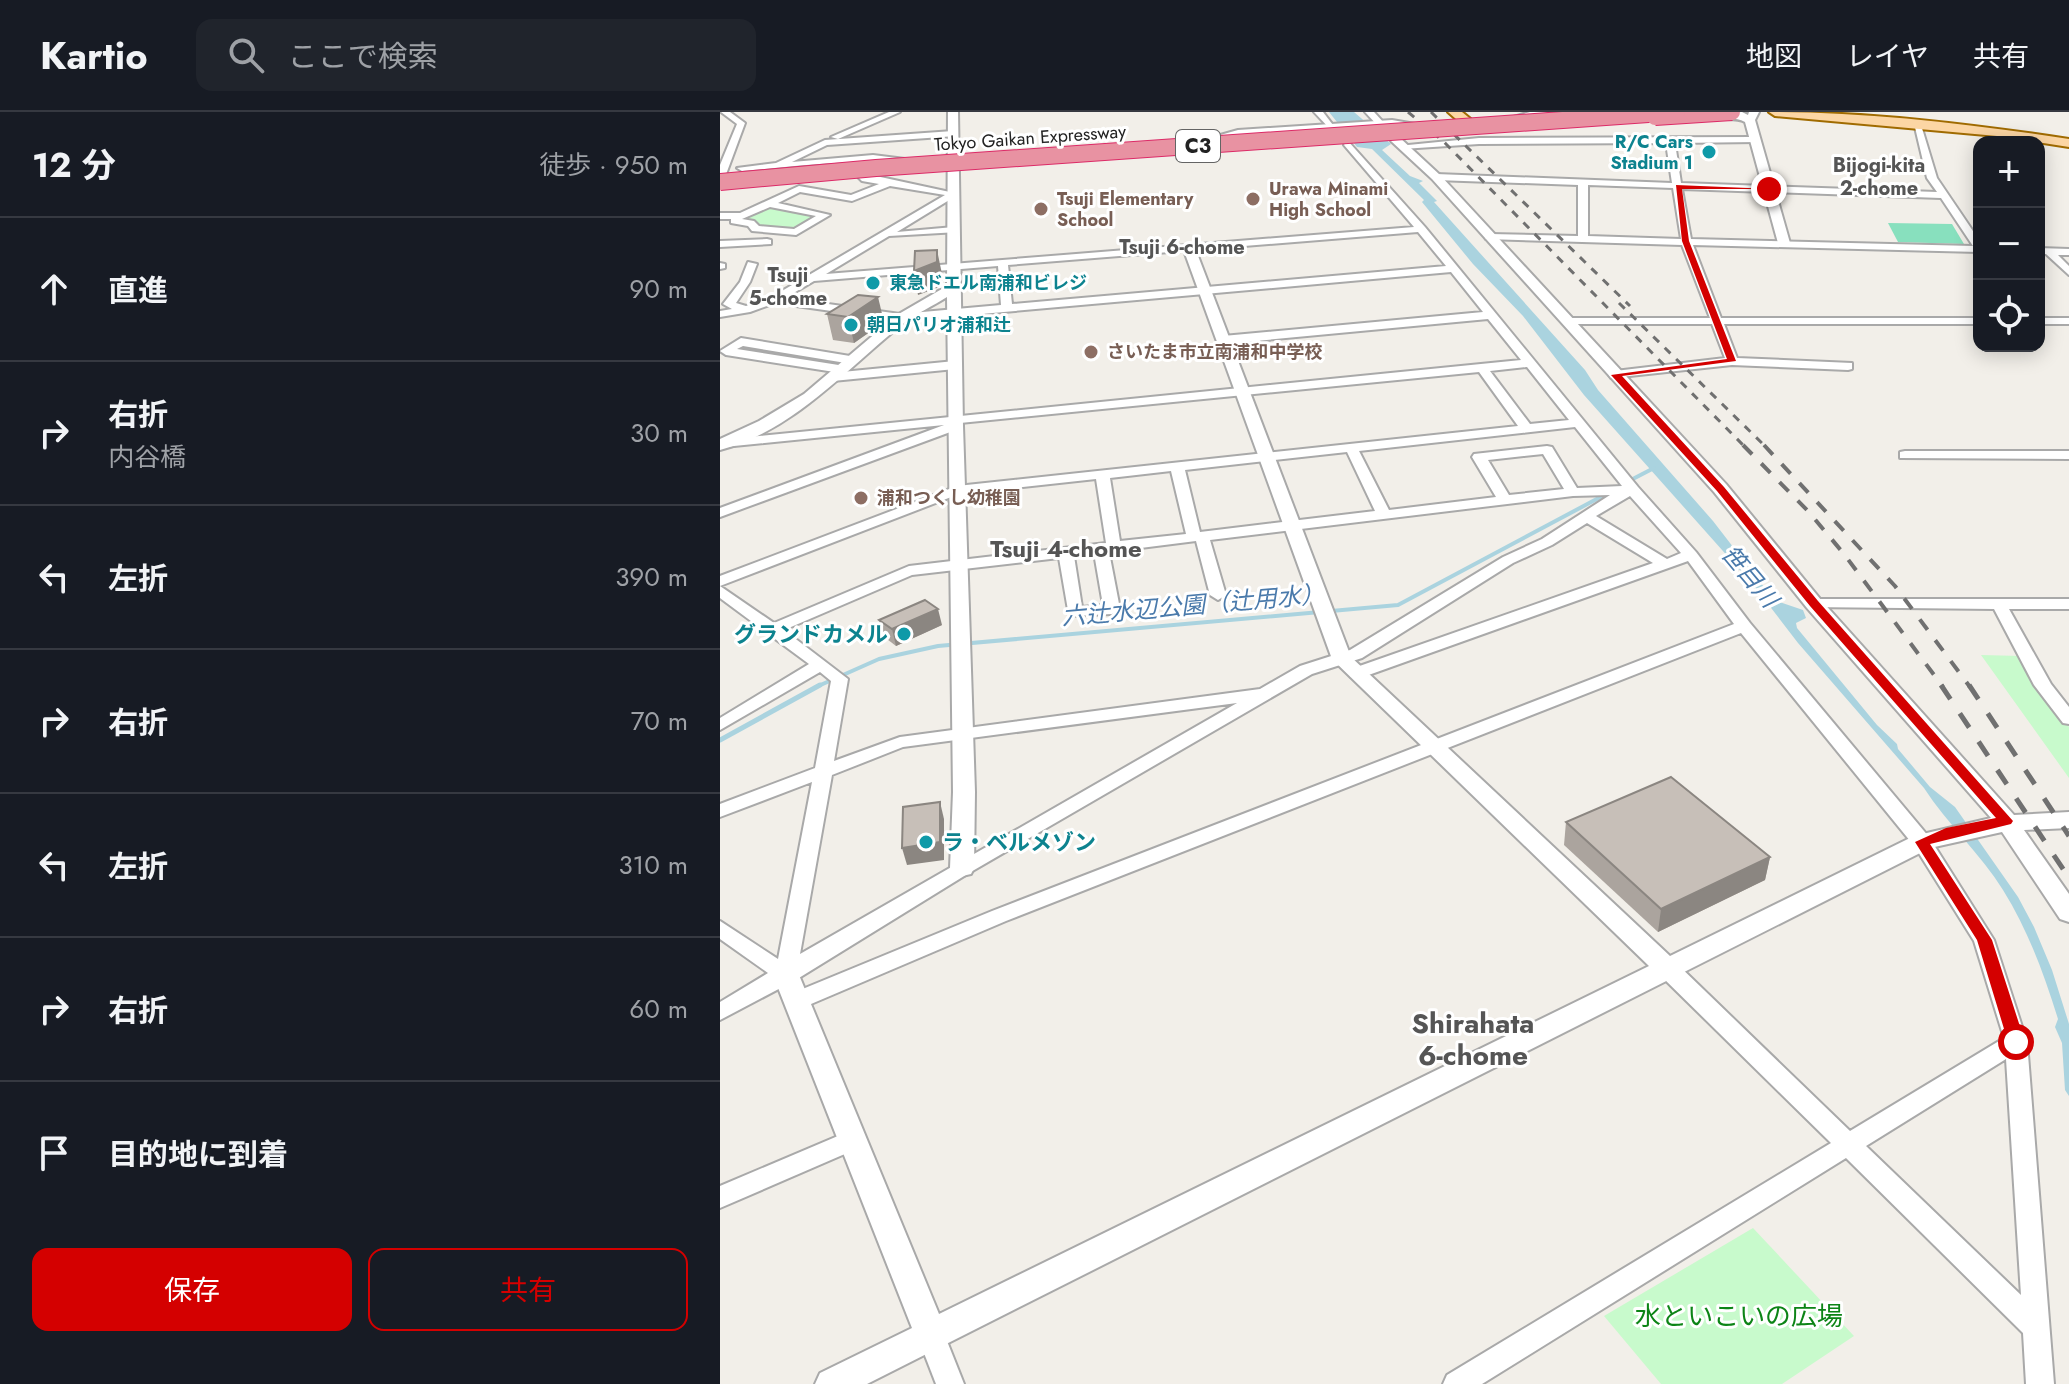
<!DOCTYPE html>
<html lang="ja">
<head>
<meta charset="utf-8">
<style>
	body { margin:0; font-family:Jost,"Noto Sans JP",sans-serif; background:#20242c; color:#f1f3f6 }
	.controls { position:absolute; right:24px; top:24px; display:grid; overflow:hidden; border-radius:16px; box-shadow:0 4px 20px #0003 }
	.controls button { width:72px; height:72px; display:grid; place-items:center; padding:0; border:0; border-bottom:2px solid #363941; background:#171b24; color:#f1f3f6; font:40px sans-serif }
	.stop { position:absolute; width:24px; height:24px; margin:-18px; border:6px solid #d40000; border-radius:50%; background:#fff }
	.stop.end { background:#d40000; border-color:#fff; box-shadow:0 2px 8px #0008 }
	.list { margin:0; padding:0; list-style:none }
	h2 { display:flex; justify-content:space-between; align-items:center; height:104px; margin:0; padding:0 32px; font-size:34px }
	h2 small { font-size:26px; font-weight:400; color:#9ea1a6 }
	.list li { display:grid; grid-template-columns:52px 1fr auto; gap:24px; align-items:center; box-sizing:border-box; height:144px; padding:0 32px; border-top:2px solid #363941 }
	.list b { display:block; font-size:30px; white-space:nowrap }
	.list p { margin:0; font-size:26px; white-space:nowrap; color:#9ea1a6 }
	.list em { font-size:26px; font-style:normal; color:#9ea1a6 }
	.actions { display:flex; gap:16px; padding:24px 32px }
	.actions a { flex:1; padding:18px 0; border:2px solid #d40000; border-radius:16px; text-align:center; font-size:28px; color:#d40000 }
	.actions .main { background:#d40000; color:#fff }
	.icon { flex:none; width:44px; height:44px; fill:none; stroke:currentColor; stroke-width:2; stroke-linecap:round; stroke-linejoin:round }
	.map { position:relative; flex:none; width:1349px; height:1272px; overflow:hidden }
	header { display:flex; align-items:center; gap:48px; box-sizing:border-box; height:112px; padding:0 40px; background:#171b24; border-bottom:2px solid #363941 }
	header strong { font-size:38px }
	nav { display:flex; gap:44px; margin-inline-start:auto; font-size:28px }
	.search { width:560px; height:72px; background:#20242c; display:flex; align-items:center; gap:20px; box-sizing:border-box; padding:0 28px; border-radius:16px; color:#9ea1a6; font-size:30px }
	main { display:flex }
	aside { flex:1; background:#171b24 }
	.map>svg:first-child { display:block }
	.park { fill:#c8facc }
	.pitch { fill:#88e0be }
	.water { fill:#aad3df }
	.lines { fill:none; stroke-linecap:round; stroke-linejoin:round }
	.stream-far1 { stroke:#aad3df; stroke-width:4 }
	.stream { stroke:#aad3df; stroke-width:5 }
	.minor-casing { stroke:#a9a9a9; stroke-width:4 }
	.tertiary-casing { stroke:#a9a9a9; stroke-width:4 }
	.primary-casing { stroke:#a06b00; stroke-width:4 }
	.minor { fill:#fff; fill-rule:evenodd }
	.tertiary { fill:#fff; fill-rule:evenodd }
	.primary { fill:#fcd6a4; fill-rule:evenodd }
	.rail-far2 { stroke:#707070; stroke-width:3; stroke-dasharray:8 8; stroke-linecap:butt }
	.rail-far1 { stroke:#707070; stroke-width:4; stroke-dasharray:13 13; stroke-linecap:butt }
	.rail { stroke:#707070; stroke-width:5; stroke-dasharray:17 17; stroke-linecap:butt }
	.motorway-bridge-casing { stroke:#dc2a67; stroke-width:18; stroke-linecap:butt }
	.motorway-bridge { stroke:#e892a2; stroke-width:16 }
	.wall { fill:#aba49e }
	.shaded-wall { fill:#8b8681 }
	.building { fill:#c7bfb8; stroke:#8b8681; stroke-width:2 }
	.route { fill:#d40000 }
	.culture-dot { fill:#0f9aa8; stroke:#fff; stroke-width:3 }
	.education-dot { fill:#8d6e63; stroke:#fff; stroke-width:3 }
	.labels { text-anchor:middle; dominant-baseline:central; stroke-width:6; stroke-linejoin:round; paint-order:stroke }
	.far-street-label { font-size:18px; fill:#222; stroke:#fff }
	.far-culture-label { font-size:18px; font-weight:bold; fill:#0d838f; stroke:#fff; text-anchor:start }
	.far-education-label { font-size:18px; font-weight:bold; fill:#785e54; stroke:#fff; text-anchor:start }
	.shield { fill:#fff; stroke:#646464; stroke-width:2 }
	.shield-label { font-size:20px; font-weight:bold; fill:#222 }
	.far-neighbourhood-label { font-size:20px; font-weight:bold; fill:#555; stroke:#fff }
	.culture-label { font-size:22px; font-weight:bold; fill:#0d838f; stroke:#fff; text-anchor:end }
	.neighbourhood-label { font-size:24px; font-weight:bold; fill:#555; stroke:#fff }
	.water-label { font-size:24px; font-style:italic; fill:#4a7aab; stroke:#fff }
	.near-park-label { font-size:26px; fill:#0c8416; stroke:#fff }
	.near-neighbourhood-label { font-size:28px; font-weight:bold; fill:#555; stroke:#fff }
</style>
</head>
<body>
<header>
<strong>Kartio</strong>
<div class="search"><svg class="icon" aria-label="search" viewBox="0 0 24 24"><circle cx="10" cy="10" r="6"/><path d="M15 15l6 6"/></svg>ここで検索</div>
<nav><a>地図</a><a>レイヤ</a><a>共有</a></nav>
</header>
<main>
<aside>
<h2>12 分<small>徒歩 · 950 m</small></h2>
<ul class="list">
<li><svg class="icon" aria-label="ahead" viewBox="0 0 24 24"><path d="M12 20V5M6 11l6-6 6 6"/></svg><div><b>直進</b></div><em>90 m</em></li>
<li><svg class="icon" aria-label="right" viewBox="0 0 24 24"><path d="M7 20v-9h11M14 6l5 5-5 5"/></svg><div><b>右折</b><p>内谷橋</p></div><em>30 m</em></li>
<li><svg class="icon" aria-label="left" viewBox="0 0 24 24"><path d="M17 20v-9H6M10 6l-5 5 5 5"/></svg><div><b>左折</b></div><em>390 m</em></li>
<li><svg class="icon" aria-label="right" viewBox="0 0 24 24"><path d="M7 20v-9h11M14 6l5 5-5 5"/></svg><div><b>右折</b></div><em>70 m</em></li>
<li><svg class="icon" aria-label="left" viewBox="0 0 24 24"><path d="M17 20v-9H6M10 6l-5 5 5 5"/></svg><div><b>左折</b></div><em>310 m</em></li>
<li><svg class="icon" aria-label="right" viewBox="0 0 24 24"><path d="M7 20v-9h11M14 6l5 5-5 5"/></svg><div><b>右折</b></div><em>60 m</em></li>
<li><svg class="icon" aria-label="arrive" viewBox="0 0 24 24"><path d="M6 21V4h12l-3 4 3 4H6"/></svg><div><b>目的地に到着</b></div></li>
</ul>
<div class="actions"><a class="main">保存</a><a>共有</a></div>
</aside>
<div class="map">
<svg width="1349" height="1272" viewBox="0 0 1349 1272">
	<rect width="100%" height="100%" fill="#f2efe9"/>
	<g class="park">
		<polygon points="47,91 105,103 74,120 36,117 31,111 14,109"/>
		<polygon points="1261,543 1301,544 1317,573 1349,615 1349,666"/>
		<polygon points="1033,1116 1134,1224 1062,1272 941,1272 884,1204"/>
	</g>
	<polygon class="pitch" points="1168,111 1232,112 1244,132 1178,130"/>
	<path class="water" d="M609,0H634L671,32L662,38L690,64L703,69L699,71L717,89L714,90L865,258L878,278L993,409L1054,488L1083,498L1086,506L1076,511L1077,516L1157,613L1177,632L1178,637L1210,675L1235,695L1298,785L1314,815L1332,858L1349,912V984L1345,978L1342,931L1335,915L1338,907C1324,862 1308,818 1283,778C1261,742 1227,712 1204,676L1078,531L1035,475L864,283L803,204L753,152L702,90L704,88L652,37L637,35Z"/>
	<g class="lines">
		<g class="stream-far1">
			<polyline points="907,370 934,356"/>
			<polyline points="96,575 159,547 218,534 678,493 888,381"/>
		</g>
		<polyline class="stream" points="0,628 100,573"/>
		<defs>
			<g id="minor">
				<polygon points="1,0 10,0 25,11 5,65 0,68 0,53 17,12"/>
				<polygon points="169,0 180,0 118,27 111,25"/>
				<polygon points="594,0 603,0 616,17 610,17"/>
				<polygon points="645,0 654,0 665,12 658,14"/>
				<path d="M1194,11L1201,13L1217,66L1259,128V140L973,133L1001,206H1259V212H1004L1017,246L1132,251V257L1128,258L1012,253L891,266L889,263L895,259L1005,246L992,212H849L843,209L849,206H990L962,133L766,127L765,125L770,122L858,124V73L716,68L711,65L716,62L952,71L946,31L759,32L682,37L678,34L759,26L1035,25L1038,30L955,31L961,71L1217,80L1207,66ZM868,73L953,76L961,127L868,124ZM962,77L1221,86L1253,134L971,127Z"/>
				<path d="M233,19L236,24L107,33L72,50L153,43L185,47L182,52C129,46 74,55 22,59L17,56L56,51L105,28Z"/>
				<path d="M627,28L705,115L918,375L976,440L1030,511L1209,725L1274,828L1307,930L1334,1272H1306L1303,1221L1126,1046L762,1272H723L727,1263L1111,1031L938,861L935,855L938,849L946,847L954,849L1130,1019L1284,926L1254,829L1195,735L1021,521L286,809L84,895L76,897L68,895L65,889L68,883L272,799L1014,512L968,449L643,565H631L629,561L631,557L933,451L867,411L832,433L793,451L642,546L592,562L249,761L74,869L0,908V890L48,861L0,827V809L58,847L92,670L0,705V692L95,656L111,569L100,560L0,618V606L89,552L0,486V474L54,511L189,454L386,431L376,367L239,382L0,474V464L237,374L798,314L759,260L230,312L235,316L233,319L0,405V396L224,313L4,335L0,334V328L801,248L768,207L503,232L497,228L503,224L763,200L731,160L182,209L55,191L30,200L0,205V199L12,197L3,192L20,170L28,150L37,152L30,170L16,191L26,194L50,186L225,83L170,74L132,89L80,80L58,91L110,103L76,123L32,119L28,114L11,111V107H0V101H20L79,74L131,83L159,72L142,69L137,64L142,61L239,82L177,120L234,115L238,116V120L169,124L106,162L694,115L624,33ZM50,95L96,104L74,117L39,114L34,109L22,107ZM698,120L726,154L292,192L288,153ZM278,154L281,193L180,202L65,186L94,169ZM807,255L849,308L810,312L770,259ZM855,315L902,374L857,376L832,335L827,334L754,342L752,345L776,385L669,398L639,339ZM627,340L655,399L480,420L465,358ZM823,342L844,377L789,383L768,348ZM451,359L466,422L400,429L390,366ZM890,383L822,427L783,445L630,538L580,554L540,577L180,625L114,649L128,567L64,518L192,463L339,446L349,504L392,502L400,497L389,440L476,429L490,483L498,488L506,483L490,428L853,384ZM910,384L961,441L947,447L876,404ZM374,441L383,493L362,495L354,444ZM517,591L80,842L112,663L183,635ZM1286,947L1301,1183L1146,1034Z"/>
				<polygon points="47,127 51,128 51,132 0,135 0,129"/>
				<polygon points="1319,136 1349,137 1349,143 1338,143 1349,154 1349,163 1326,142 1319,142"/>
				<polygon points="0,151 5,152 5,156 0,157"/>
				<rect x="1319" y="206" width="30" height="6"/>
				<polygon points="21,226 136,245 138,248 132,252 23,234 17,237 125,254 127,257 122,260 235,249 241,253 235,257 113,269 109,268 109,262 121,261 6,243 0,239"/>
				<polygon points="1185,339 1349,339 1349,347 1180,346 1180,340"/>
				<polygon points="1094,487 1349,487 1349,497 1289,497 1331,572 1349,595 1349,612 1343,611 1314,573 1274,497 1088,495 1086,492 1088,489"/>
				<polygon points="132,1018 141,1021 144,1028 141,1035 0,1096 0,1074"/>
				<polygon points="211,1210 221,1214 244,1272 216,1272 197,1223 201,1214"/>
			</g>
			<g id="tertiary">
				<path d="M228,0H238L243,314L255,680L254,756L251,762L242,764L233,762L230,756L233,680L227,185C213,194 197,201 184,211C127,256 74,319 0,338V327L39,309L84,282L177,203L227,174Z"/>
				<polygon points="810,0 829,0 792,10 787,7"/>
				<path d="M1022,0L1028,3L1029,0H1039L1035,8L1070,131L1068,134L1058,131L1025,10C1012,3 996,11 984,4L989,1Z"/>
				<path d="M672,8L707,14C696,21 678,14 665,15C604,18 543,18 484,32L479,29L518,18Z"/>
				<polygon points="671,25 679,25 720,63 1006,372 1101,488 1294,703 1349,700 1349,716 1304,718 1349,782 1349,810 1340,807 1282,720 1210,736 147,1272 95,1272 100,1261 192,1216 53,863 57,856 66,853 75,856 79,863 219,1202 929,854 612,547 463,136 465,133 475,136 631,545 950,844 1194,724 1271,706 1087,496 994,380 712,67 671,29"/>
			</g>
			<g id="primary">
				<polygon points="728,0 742,0 764,18 752,21"/>
				<path d="M1049,0C1149,0 1250,12 1349,27V35L1277,24L1055,4Z"/>
			</g>
		</defs>
		<use href="#minor" class="minor-casing"/>
		<use href="#tertiary" class="tertiary-casing"/>
		<use href="#primary" class="primary-casing"/>
		<use href="#minor" class="minor"/>
		<use href="#tertiary" class="tertiary"/>
		<use href="#primary" class="primary"/>
		<g class="rail-far2">
			<polyline points="688,0 723,29 1025,335"/>
			<polyline points="711,0 910,194"/>
			<polyline points="899,191 1046,335"/>
		</g>
		<g class="rail-far1">
			<polyline points="1023,333 1088,399 1124,442 1223,575"/>
			<polyline points="1044,333 1175,474 1250,575"/>
		</g>
		<g class="rail">
			<polyline points="1221,573 1349,766"/>
			<polyline points="1249,573 1349,724"/>
		</g>
		<defs>
			<g id="motorway-bridge">
				<polyline points="935,5 1012,0"/>
				<polyline points="0,70 156,56 957,0"/>
			</g>
		</defs>
		<use href="#motorway-bridge" class="motorway-bridge-casing"/>
		<use href="#motorway-bridge" class="motorway-bridge"/>
	</g>
	<g class="wall">
		<polygon points="107,202 164,210 134,231 113,228"/>
		<polygon points="159,508 222,513 176,534 163,524"/>
		<polygon points="846,710 1050,745 1045,768 938,820 844,733"/>
	</g>
	<g class="shaded-wall">
		<polygon points="217,138 222,162 222,174 198,183 194,159"/>
		<polygon points="158,185 164,210 134,231 128,205"/>
		<polygon points="218,497 222,513 176,534 172,517"/>
		<polygon points="220,690 224,707 224,748 187,753 182,736"/>
		<polygon points="1050,745 1045,768 938,820 941,797"/>
	</g>
	<g class="building">
		<polygon points="217,138 217,150 194,159 195,139"/>
		<polygon points="138,183 158,185 128,205 107,202"/>
		<polygon points="205,488 218,497 172,517 159,508"/>
		<polygon points="951,665 1050,745 941,797 846,710"/>
		<polygon points="220,690 220,730 182,736 183,695"/>
	</g>
	<polygon class="route" points="956,73 1052,77 962,77 969,129 1016,249 902,264 1004,375 1098,489 1293,709 1291,712 1210,732 1272,828 1305,930 1302,934 1291,934 1288,930 1257,828 1195,730 1226,716 1276,706 1090,494 997,379 891,263 1007,247 962,129"/>
	<g class="culture-dot">
		<circle cx="989" cy="40" r="8"/>
		<circle cx="153" cy="171" r="8"/>
		<circle cx="131" cy="213" r="8"/>
		<circle cx="184" cy="522" r="8"/>
		<circle cx="206" cy="730" r="8"/>
	</g>
	<g class="education-dot">
		<circle cx="533" cy="87" r="8"/>
		<circle cx="321" cy="97" r="8"/>
		<circle cx="371" cy="240" r="8"/>
		<circle cx="141" cy="386" r="8"/>
	</g>
	<g class="labels">
		<g class="far-street-label">
			<text transform="translate(310 26) rotate(-4)">Tokyo Gaikan Expressway</text>
		</g>
		<g class="far-culture-label">
			<text x="973" y="30" text-anchor="end">R/C Cars<tspan x="973" dy="21">Stadium 1</tspan></text>
			<text x="169" y="171">東急ドエル南浦和ビレジ</text>
			<text x="147" y="213">朝日パリオ浦和辻</text>
		</g>
		<g class="far-education-label">
			<text x="549" y="77">Urawa Minami<tspan x="549" dy="21">High School</tspan></text>
			<text x="337" y="87">Tsuji Elementary<tspan x="337" dy="21">School</tspan></text>
			<text x="387" y="240">さいたま市立南浦和中学校</text>
			<text x="157" y="386">浦和つくし幼稚園</text>
		</g>
		<rect class="shield" x="456" y="18" width="44" height="32" rx="6"/>
		<g class="shield-label">
			<text x="478" y="34">C3</text>
		</g>
		<g class="far-neighbourhood-label">
			<text x="1159" y="53">Bijogi-kita<tspan x="1159" dy="23">2-chome</tspan></text>
			<text x="462" y="135">Tsuji 6-chome</text>
			<text x="68" y="163">Tsuji<tspan x="68" dy="23">5-chome</tspan></text>
		</g>
		<g class="culture-label">
			<text x="168" y="522">グランドカメル</text>
			<text x="222" y="730" text-anchor="start">ラ・ベルメゾン</text>
		</g>
		<g class="neighbourhood-label">
			<text x="346" y="436">Tsuji 4-chome</text>
		</g>
		<g class="water-label">
			<text transform="translate(1030 464) rotate(50)">笹目川</text>
			<text transform="translate(473 493) rotate(-5)">六辻水辺公園（辻用水）</text>
		</g>
		<g class="near-park-label">
			<text x="1019" y="1204">水といこいの広場</text>
		</g>
		<g class="near-neighbourhood-label">
			<text x="753" y="911">Shirahata<tspan x="753" dy="32">6-chome</tspan></text>
		</g>
	</g>
</svg>
<div class="controls">
<button>+</button>
<button>−</button>
<button><svg class="icon" aria-label="locate" viewBox="0 0 24 24"><circle cx="12" cy="12" r="6"/><path d="M12 2v4M12 18v4M2 12h4M18 12h4"/></svg></button>
</div>
<div class="stop" style="left:1296px;top:930px"></div>
<div class="stop end" style="left:1049px;top:77px"></div>
</div>
</main>
</body>
</html>
